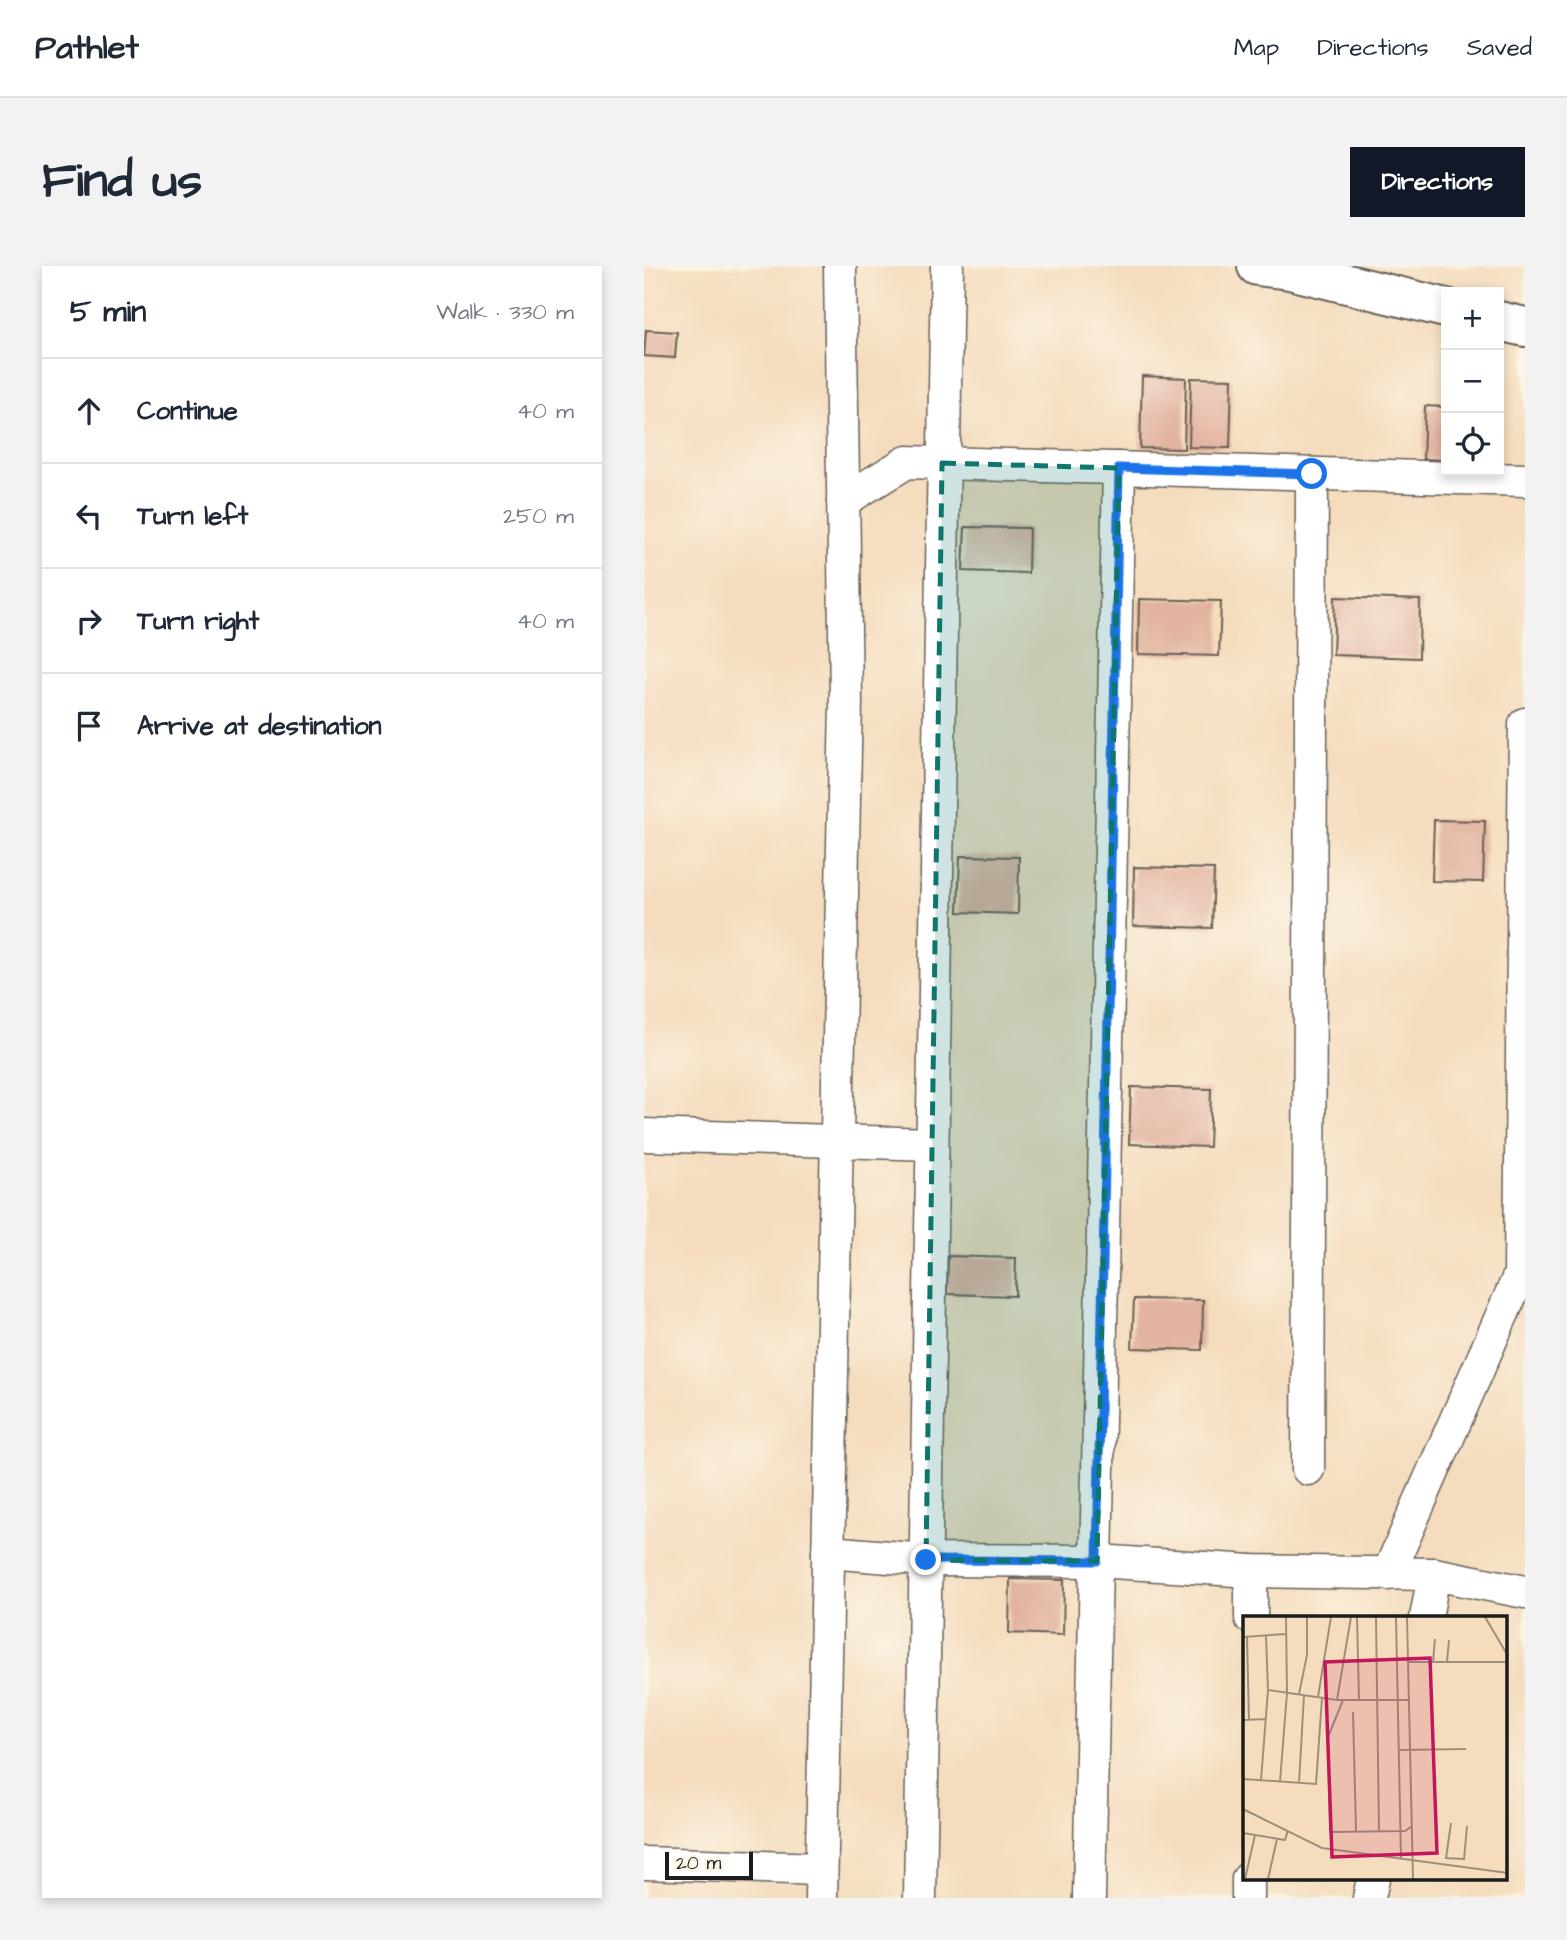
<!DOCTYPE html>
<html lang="en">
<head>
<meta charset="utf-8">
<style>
	body { margin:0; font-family:"Architects Daughter",sans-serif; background:#f2f2f3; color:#1f2937 }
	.controls { position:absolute; right:21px; top:21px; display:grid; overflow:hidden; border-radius:0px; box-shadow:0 4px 10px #0003 }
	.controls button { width:63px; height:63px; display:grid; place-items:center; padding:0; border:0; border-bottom:2px solid #e0e1e3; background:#fff; color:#1f2937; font:35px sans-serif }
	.scale { position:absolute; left:21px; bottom:18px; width:88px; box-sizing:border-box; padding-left:7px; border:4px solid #1c1c1c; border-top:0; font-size:19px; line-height:24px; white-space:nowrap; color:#1c1c1c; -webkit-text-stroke:5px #fcf5e5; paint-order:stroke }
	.stop { position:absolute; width:21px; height:21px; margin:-16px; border:5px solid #1a73e8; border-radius:50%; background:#fff }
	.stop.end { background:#1a73e8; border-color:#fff; box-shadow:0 2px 7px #0008 }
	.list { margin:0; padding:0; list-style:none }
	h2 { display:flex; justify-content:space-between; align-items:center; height:91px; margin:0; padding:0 28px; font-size:30px }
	h2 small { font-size:23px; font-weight:400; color:#747a83 }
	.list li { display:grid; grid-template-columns:46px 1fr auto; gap:21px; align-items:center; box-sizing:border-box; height:105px; padding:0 28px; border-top:2px solid #e0e1e3 }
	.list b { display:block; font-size:26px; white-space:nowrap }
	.list em { font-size:23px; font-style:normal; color:#747a83 }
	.icon { flex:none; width:38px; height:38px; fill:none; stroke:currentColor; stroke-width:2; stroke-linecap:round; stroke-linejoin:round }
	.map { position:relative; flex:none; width:881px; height:1632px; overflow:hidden; border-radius:0px }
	header { display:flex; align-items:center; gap:42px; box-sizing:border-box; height:98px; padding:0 35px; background:#fff; border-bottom:2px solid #e0e1e3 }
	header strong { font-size:33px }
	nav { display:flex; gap:38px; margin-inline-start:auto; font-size:24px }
	.intro { display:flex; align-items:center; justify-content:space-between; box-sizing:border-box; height:168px; padding:0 42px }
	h1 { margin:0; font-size:49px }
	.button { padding:18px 32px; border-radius:0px; background:#111827; color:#fff; font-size:24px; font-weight:700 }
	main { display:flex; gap:42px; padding:0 42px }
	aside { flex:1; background:#fff; border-radius:0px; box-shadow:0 4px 10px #0003 }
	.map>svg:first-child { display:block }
	.building { fill:#e2b3a0 }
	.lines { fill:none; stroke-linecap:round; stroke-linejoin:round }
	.minor-casing { stroke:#685f54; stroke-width:35 }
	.tertiary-casing { stroke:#685f54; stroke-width:42 }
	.minor { stroke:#fff; stroke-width:32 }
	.tertiary { stroke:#fff; stroke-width:38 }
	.route { stroke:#1a73e8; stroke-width:9 }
	.marked { fill:#0f766e; fill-opacity:0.2; stroke:#0f766e; stroke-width:5; stroke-dasharray:14 9; stroke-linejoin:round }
	.inset-road { fill:none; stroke:#9e8f7d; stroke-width:2 }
	.view { fill:#c2185b; fill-opacity:0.15; stroke:#c2185b; stroke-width:3.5 }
	.inset-edge { fill:none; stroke:#1c1c1c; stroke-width:3.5 }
</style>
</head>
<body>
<header>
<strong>Pathlet</strong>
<nav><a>Map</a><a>Directions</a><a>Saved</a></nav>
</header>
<div class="intro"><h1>Find us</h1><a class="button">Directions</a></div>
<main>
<aside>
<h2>5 min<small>Walk · 330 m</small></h2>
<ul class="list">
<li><svg class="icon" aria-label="ahead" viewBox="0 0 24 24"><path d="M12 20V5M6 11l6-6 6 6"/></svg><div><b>Continue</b></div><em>40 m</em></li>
<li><svg class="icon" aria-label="left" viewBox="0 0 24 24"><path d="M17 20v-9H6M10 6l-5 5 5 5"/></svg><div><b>Turn left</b></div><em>250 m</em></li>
<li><svg class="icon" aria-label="right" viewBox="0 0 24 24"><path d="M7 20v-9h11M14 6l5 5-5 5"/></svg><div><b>Turn right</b></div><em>40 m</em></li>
<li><svg class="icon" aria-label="arrive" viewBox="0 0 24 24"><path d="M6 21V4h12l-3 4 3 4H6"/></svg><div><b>Arrive at destination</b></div></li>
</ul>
</aside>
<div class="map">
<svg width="881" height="1632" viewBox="0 0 881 1632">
	<rect width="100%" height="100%" fill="#fcf5e5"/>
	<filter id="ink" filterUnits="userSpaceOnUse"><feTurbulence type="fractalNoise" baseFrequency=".0143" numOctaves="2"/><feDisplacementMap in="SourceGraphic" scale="14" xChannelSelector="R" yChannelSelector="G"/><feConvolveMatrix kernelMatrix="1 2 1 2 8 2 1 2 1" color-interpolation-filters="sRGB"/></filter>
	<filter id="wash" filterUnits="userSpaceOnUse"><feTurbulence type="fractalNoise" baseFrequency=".00686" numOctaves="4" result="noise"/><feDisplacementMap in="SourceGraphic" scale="28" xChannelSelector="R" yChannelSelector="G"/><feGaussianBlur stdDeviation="1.57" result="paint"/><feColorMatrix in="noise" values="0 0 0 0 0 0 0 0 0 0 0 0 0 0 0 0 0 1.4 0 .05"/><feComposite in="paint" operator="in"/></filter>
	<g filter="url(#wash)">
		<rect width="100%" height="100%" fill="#f4dcbd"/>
		<g id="blocks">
			<g class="building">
				<polygon points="2,64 33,66 31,92 0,90"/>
				<polygon points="498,110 542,112 540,183 496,182"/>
				<polygon points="547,112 588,113 586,182 545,181"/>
				<polygon points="781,140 802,141 802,194 779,193"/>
				<polygon points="321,261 385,262 384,307 319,305"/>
				<polygon points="691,331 776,334 775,392 689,389"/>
				<polygon points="495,333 577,335 575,390 494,388"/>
				<polygon points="790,554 841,555 839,616 788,615"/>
				<polygon points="316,590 375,591 374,648 314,646"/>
				<polygon points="490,601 570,603 568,662 489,660"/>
				<polygon points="487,821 567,823 565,881 485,878"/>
				<polygon points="304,990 372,992 371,1030 303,1028"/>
				<polygon points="490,1033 559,1034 558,1084 488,1082"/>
				<polygon points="366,1313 420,1314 419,1369 365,1367"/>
			</g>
		</g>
	</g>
	<g filter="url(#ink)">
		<use href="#blocks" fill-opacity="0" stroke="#685f54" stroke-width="2"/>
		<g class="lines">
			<defs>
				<g id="minor">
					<polyline points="199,235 263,196 881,214"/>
					<polyline points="0,869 288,878"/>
					<polyline points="664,1203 668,208"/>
					<polyline points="184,1286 282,1294 453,1295 607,1305 790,1308 881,1326"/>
					<polyline points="744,1308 876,1008 881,458"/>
					<polyline points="607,1352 607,1305"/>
					<polyline points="782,1352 790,1308"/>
					<polyline points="0,1597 177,1603"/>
					<polyline points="177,1632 202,436 196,0"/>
					<polyline points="276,1632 303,0"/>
					<polyline points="445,1632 475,202"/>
					<polyline points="604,1632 604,1613"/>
					<polyline points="725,1632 729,1613"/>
				</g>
				<g id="tertiary">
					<polyline points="613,0 646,4 802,42"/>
					<polyline points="855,55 881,61"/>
				</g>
			</defs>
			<use href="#minor" class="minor-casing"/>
			<use href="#tertiary" class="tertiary-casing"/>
			<use href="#minor" class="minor"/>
			<use href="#tertiary" class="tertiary"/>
		</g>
	</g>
	<g class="lines" filter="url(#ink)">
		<polyline class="route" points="282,1294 453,1295 475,202 668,208"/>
	</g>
	<path class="marked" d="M298,197L475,202L453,1295L282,1294Z"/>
	<g transform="translate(599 1350)">
		<rect width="264" height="264" fill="#f4dcbd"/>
		<path class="inset-road" d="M114,1L116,84M133,1L136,215M153,1L158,243M164,1L170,263M242,1L265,40M0,21L43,18M4,21L6,104M166,46H265M190,46L192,23M204,46L206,24M25,74L94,84H167M56,78L64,39V1M75,81L88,1M94,84L108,1M100,84L85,121L87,216L162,215L168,211M110,96L113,215M0,104L23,103M156,134L223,133M0,163L73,168L79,82M18,164L25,74L23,20M37,166L44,77L43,1M56,167L61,79M0,193L79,232L265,257M208,207L203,242L221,243M0,217L42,224L45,214M221,244L224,210M2,263L12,219M25,263L34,223"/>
		<path class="view" d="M187,42L194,237L89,241L82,46Z"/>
		<rect width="264" height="264" class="inset-edge"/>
	</g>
</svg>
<div class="controls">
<button>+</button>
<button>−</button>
<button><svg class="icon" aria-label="locate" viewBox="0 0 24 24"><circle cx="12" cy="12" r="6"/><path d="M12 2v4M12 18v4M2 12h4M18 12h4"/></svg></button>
</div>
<div class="scale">20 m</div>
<div class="stop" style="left:668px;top:208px"></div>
<div class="stop end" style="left:282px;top:1294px"></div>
</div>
</main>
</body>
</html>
